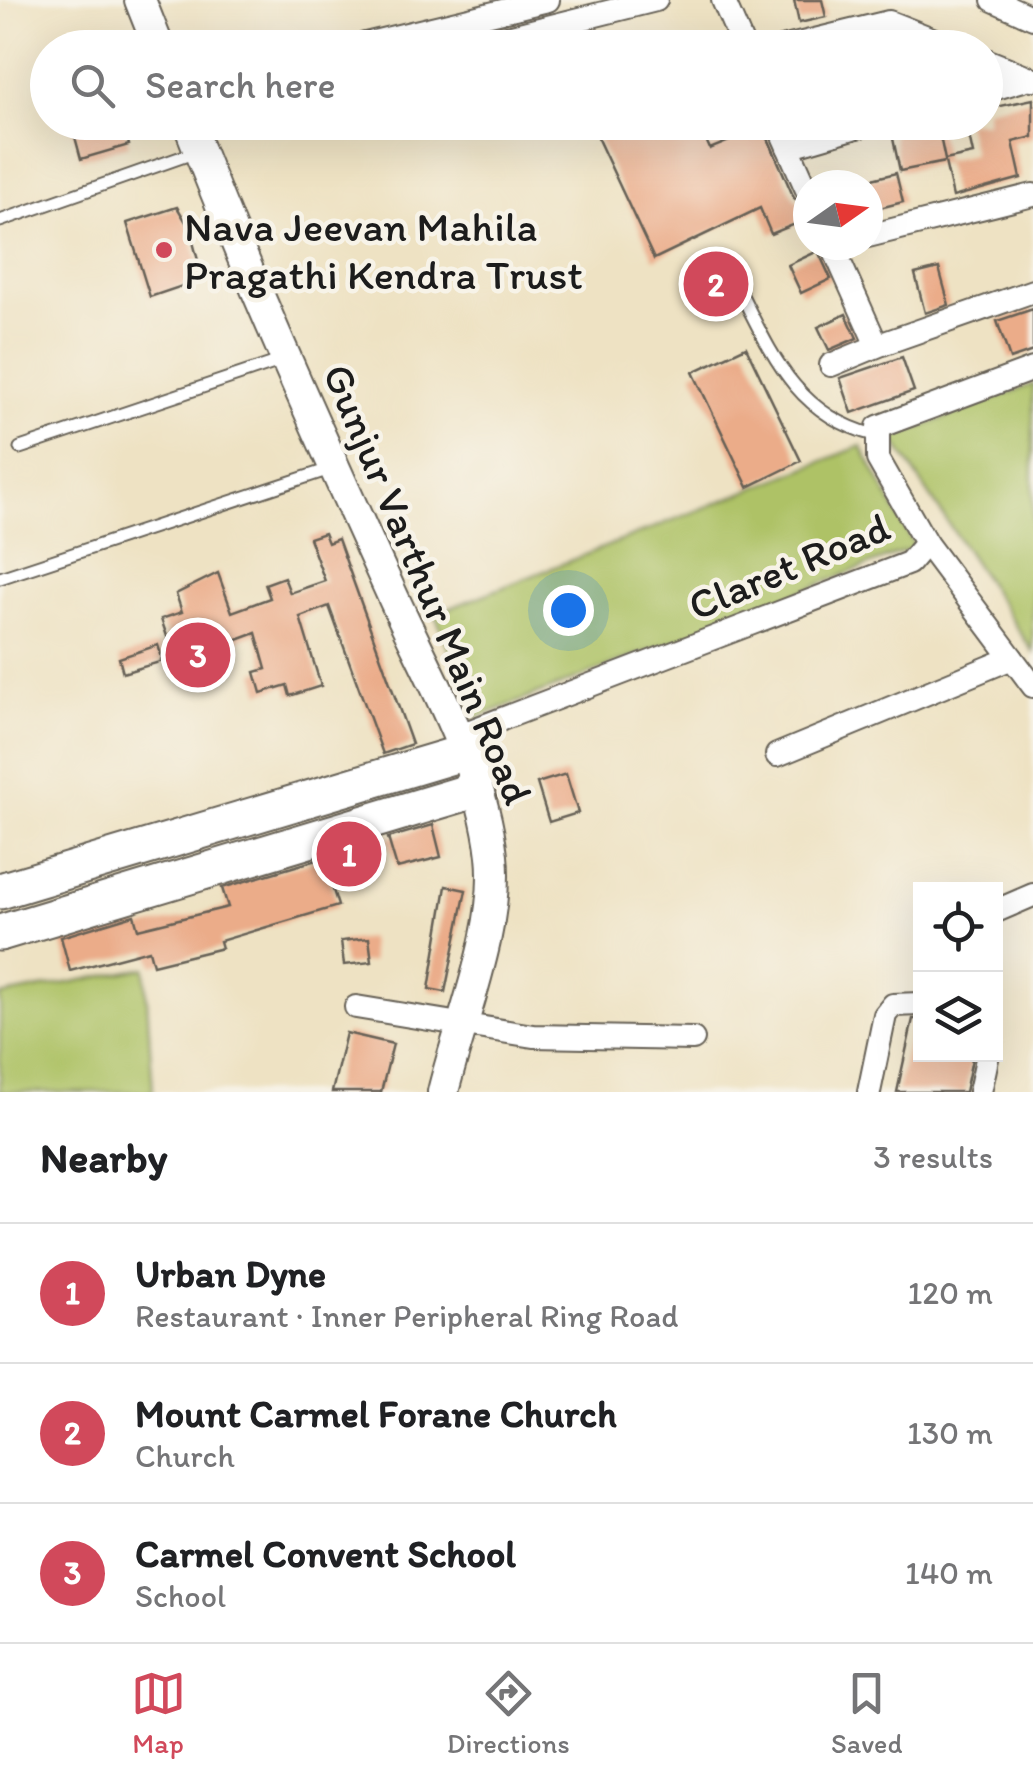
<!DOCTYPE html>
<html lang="en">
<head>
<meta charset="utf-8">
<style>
	body { margin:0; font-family:Itim,sans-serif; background:#f2f2f2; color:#202124 }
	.controls { position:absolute; right:30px; bottom:30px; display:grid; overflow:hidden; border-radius:0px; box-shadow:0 10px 40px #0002 }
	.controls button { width:90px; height:90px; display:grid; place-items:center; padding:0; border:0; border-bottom:2px solid #e0e0e0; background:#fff; color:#202124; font:50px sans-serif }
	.compass { position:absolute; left:793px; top:170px; width:90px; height:90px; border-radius:50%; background:#fff; box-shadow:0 10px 40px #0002; rotate:76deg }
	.you { position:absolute; left:568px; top:610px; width:35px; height:35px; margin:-25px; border:8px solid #fff; border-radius:50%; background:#1a73e8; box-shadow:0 0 0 15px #1a73e833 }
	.badge { display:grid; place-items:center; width:65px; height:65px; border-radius:50%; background:#d1495b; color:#fff; font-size:32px; font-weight:700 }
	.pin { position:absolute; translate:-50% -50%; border:5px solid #fff; box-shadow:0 2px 10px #0006 }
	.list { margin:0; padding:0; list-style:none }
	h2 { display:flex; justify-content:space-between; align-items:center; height:130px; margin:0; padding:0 40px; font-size:42px }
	h2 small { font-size:32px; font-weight:400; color:#757577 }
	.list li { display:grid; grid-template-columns:65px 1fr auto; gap:30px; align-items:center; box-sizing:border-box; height:140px; padding:0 40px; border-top:2px solid #e0e0e0 }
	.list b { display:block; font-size:38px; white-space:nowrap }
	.list p { margin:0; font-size:32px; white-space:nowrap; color:#757577 }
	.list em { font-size:32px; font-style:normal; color:#757577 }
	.icon { flex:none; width:55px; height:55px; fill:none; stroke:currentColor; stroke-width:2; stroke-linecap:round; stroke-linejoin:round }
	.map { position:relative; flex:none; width:1033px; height:1092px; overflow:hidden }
	.search { position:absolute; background:#fff; box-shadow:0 10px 40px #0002; left:30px; right:30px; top:30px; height:110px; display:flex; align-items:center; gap:25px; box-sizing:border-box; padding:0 35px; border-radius:55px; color:#757577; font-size:38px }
	.sheet { height:550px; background:#fff }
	nav { display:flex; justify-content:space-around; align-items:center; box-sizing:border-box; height:140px; border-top:2px solid #e0e0e0; background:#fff; font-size:28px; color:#757577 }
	nav a { display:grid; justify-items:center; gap:5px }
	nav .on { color:#d1495b }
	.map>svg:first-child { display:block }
	.green { fill:#aec266; stroke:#656f41; stroke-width:2.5 }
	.building { fill:#ebac89 }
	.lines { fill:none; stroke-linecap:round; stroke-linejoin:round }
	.service-casing { stroke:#666156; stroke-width:15 }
	.minor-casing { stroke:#666156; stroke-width:26 }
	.secondary-casing { stroke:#666156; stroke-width:34 }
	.primary-casing { stroke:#666156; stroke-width:39 }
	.service { stroke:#fff; stroke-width:11 }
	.minor { stroke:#fff; stroke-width:22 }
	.secondary { stroke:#fff; stroke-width:30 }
	.primary { stroke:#fff; stroke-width:35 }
	.poi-dot { fill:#d1495b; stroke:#f7f3e8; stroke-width:4 }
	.labels { text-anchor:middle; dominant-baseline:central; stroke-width:9; stroke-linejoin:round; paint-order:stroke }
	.poi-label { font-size:42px; fill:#1c1c1c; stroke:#f7f3e8; text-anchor:start }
	.street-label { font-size:42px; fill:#1c1c1c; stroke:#f7f3e8 }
</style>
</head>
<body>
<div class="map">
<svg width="1033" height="1092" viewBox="0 0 1033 1092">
	<rect width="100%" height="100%" fill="#f7f3e8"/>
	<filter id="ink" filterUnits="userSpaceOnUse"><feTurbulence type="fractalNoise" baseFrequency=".01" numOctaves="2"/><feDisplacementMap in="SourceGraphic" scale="20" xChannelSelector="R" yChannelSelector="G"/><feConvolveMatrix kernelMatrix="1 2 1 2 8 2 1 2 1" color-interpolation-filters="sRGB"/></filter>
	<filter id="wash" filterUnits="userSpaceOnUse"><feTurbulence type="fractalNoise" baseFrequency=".0048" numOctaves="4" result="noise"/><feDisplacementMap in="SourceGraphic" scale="40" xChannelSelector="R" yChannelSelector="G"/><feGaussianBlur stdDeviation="2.25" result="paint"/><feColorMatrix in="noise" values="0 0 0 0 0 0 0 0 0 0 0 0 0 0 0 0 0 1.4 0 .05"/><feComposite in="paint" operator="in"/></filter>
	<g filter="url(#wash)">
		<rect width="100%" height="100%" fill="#eee2c3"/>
		<g class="green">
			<polygon points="1033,384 1033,652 892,438"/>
			<polygon points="861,446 915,547 476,718 435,614"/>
			<polygon points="145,968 153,1092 0,1092 0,996"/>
		</g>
		<g id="blocks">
			<g class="building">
				<polygon points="794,0 822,0 826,17 799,23"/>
				<polygon points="1033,99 1033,137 1013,142 1021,178 953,197 945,162 900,171 892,134 937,122 945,160 973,154 966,122 986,122 986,109"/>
				<polygon points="71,122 123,122 129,145 81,159"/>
				<polygon points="590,122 698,122 710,149 763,127 794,198 806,207 808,219 771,234 760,208 654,259"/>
				<polygon points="896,173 903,202 868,211 868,180"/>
				<polygon points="177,207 189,227 203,279 150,297 127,223"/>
				<polygon points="818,251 831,279 801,293 788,265"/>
				<polygon points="939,268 949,305 925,313 915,274"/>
				<polygon points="1033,309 1033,351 1010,359 997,321"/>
				<polygon points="846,314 857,338 829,350 818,327"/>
				<polygon points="746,347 801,461 748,487 693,372"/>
				<polygon points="902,357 914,391 852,413 840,378"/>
				<polygon points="324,533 328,543 338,539 412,744 383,754 329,606 300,617 321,686 290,696 287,685 261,693 255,672 266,669 256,633 216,648 210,632 170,645 161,619 182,612 176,594 218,573 232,612 270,598 265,584 284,577 290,593 325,581 309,538"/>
				<polygon points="158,645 163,661 123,673 119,658"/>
				<polygon points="566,774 578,813 549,822 537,783"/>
				<polygon points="433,825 441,857 397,868 388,838"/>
				<polygon points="323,858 338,906 220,941 222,948 153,965 149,950 70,971 61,937 134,915 138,929 228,907 222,888"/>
				<polygon points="446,886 466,890 445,992 429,989"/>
				<polygon points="369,938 372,962 344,965 341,941"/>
				<polygon points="913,1019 920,1019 920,1054 973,1054 965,1092 897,1092"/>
				<polygon points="346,1033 393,1044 381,1092 332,1092"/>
			</g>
		</g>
	</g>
	<g filter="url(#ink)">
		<use href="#blocks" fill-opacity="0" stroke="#666156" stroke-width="2.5"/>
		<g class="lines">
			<defs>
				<g id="service">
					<polyline points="0,221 199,151"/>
					<path d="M726,265C767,339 786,412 874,435"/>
					<polyline points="20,448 286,359"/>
					<polyline points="0,578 333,468"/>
				</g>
				<g id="minor">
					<polyline points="723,0 744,48"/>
					<polyline points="993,0 1033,18"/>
					<polyline points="349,48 548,0"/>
					<polyline points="463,48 656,0"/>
					<polyline points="782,48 889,22 955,48"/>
					<polyline points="986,60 1033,79"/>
					<polyline points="986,91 1030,78"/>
					<polyline points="777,122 808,192"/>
					<polyline points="788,147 874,122"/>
					<polyline points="868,236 1033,195"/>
					<polyline points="832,245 874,339 882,344 1033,291"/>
					<polyline points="831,365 882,344"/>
					<polyline points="926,543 1033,686"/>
					<polyline points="455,737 909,563 926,543 878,459 878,427 1033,369"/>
					<polyline points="777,755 1012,658"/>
					<polyline points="996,911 1033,895"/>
					<polyline points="356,1007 533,1036 693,1039"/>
					<polyline points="869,1092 885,1015 893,1005 920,1004"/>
					<polyline points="980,1092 988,1054"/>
				</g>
				<g id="secondary">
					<polyline points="140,0 159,48"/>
					<path d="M188,122C249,280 319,434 389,588C426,671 482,763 492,856C500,927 460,1022 443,1092"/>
				</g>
				<g id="primary">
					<polyline points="0,891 462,753"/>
					<polyline points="0,933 475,790"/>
				</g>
			</defs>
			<use href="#service" class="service-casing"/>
			<use href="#minor" class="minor-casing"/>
			<use href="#secondary" class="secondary-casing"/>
			<use href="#primary" class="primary-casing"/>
			<use href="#service" class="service"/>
			<use href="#minor" class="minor"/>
			<use href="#secondary" class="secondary"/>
			<use href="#primary" class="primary"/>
		</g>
	</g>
	<circle class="poi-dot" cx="164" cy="250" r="10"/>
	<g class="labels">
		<g class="poi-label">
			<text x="184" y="226">Nava Jeevan Mahila<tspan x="184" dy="48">Pragathi Kendra Trust</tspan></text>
		</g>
		<g class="street-label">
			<text transform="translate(789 566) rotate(-23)">Claret Road</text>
			<text transform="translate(428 584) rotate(67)">Gunjur Varthur Main Road</text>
		</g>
	</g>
</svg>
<div class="controls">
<button><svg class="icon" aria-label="locate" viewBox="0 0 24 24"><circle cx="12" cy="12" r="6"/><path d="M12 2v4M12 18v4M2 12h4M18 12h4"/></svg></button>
<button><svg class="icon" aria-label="layers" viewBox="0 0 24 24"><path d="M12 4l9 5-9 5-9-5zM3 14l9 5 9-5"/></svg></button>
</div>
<svg class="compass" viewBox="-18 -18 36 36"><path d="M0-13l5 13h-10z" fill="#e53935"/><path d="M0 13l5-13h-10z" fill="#757577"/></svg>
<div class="you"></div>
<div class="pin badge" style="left:349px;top:854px">1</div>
<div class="pin badge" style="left:716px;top:284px">2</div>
<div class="pin badge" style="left:198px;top:655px">3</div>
<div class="search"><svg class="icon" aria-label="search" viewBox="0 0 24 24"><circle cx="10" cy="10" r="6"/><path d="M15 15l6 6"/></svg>Search here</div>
</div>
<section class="sheet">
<h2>Nearby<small>3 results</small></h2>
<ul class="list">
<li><span class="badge">1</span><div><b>Urban Dyne</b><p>Restaurant · Inner Peripheral Ring Road</p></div><em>120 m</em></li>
<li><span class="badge">2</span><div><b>Mount Carmel Forane Church</b><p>Church</p></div><em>130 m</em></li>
<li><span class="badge">3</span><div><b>Carmel Convent School</b><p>School</p></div><em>140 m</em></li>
</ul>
</section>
<nav>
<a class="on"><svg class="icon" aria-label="map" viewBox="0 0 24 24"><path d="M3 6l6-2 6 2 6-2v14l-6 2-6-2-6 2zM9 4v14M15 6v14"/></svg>Map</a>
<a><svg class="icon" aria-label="directions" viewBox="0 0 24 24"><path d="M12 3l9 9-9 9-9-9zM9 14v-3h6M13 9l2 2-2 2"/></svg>Directions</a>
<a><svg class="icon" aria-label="saved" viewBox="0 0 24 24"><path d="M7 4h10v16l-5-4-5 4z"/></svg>Saved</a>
</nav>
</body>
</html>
